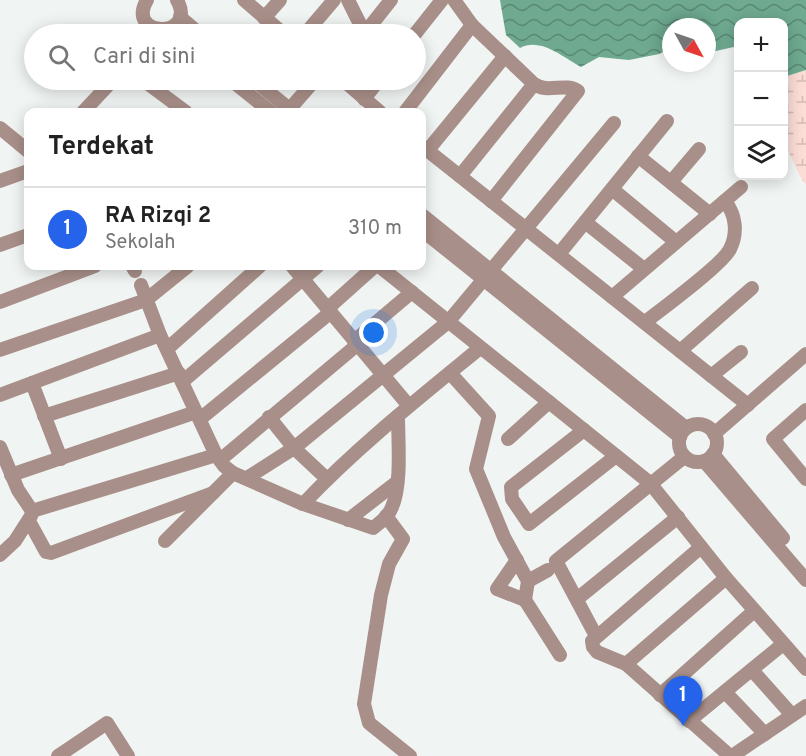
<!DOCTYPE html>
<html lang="id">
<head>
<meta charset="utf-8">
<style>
	body { margin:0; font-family:Overpass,sans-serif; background:#f2f2f2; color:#222 }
	.controls { position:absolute; right:18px; top:18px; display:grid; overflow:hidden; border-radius:12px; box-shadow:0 3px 15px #0003 }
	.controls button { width:54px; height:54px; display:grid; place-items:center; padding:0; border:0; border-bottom:2px solid #e0e0e0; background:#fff; color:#222; font:30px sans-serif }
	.compass { position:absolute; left:662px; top:18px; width:54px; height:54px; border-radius:50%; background:#fff; box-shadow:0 3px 15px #0003; rotate:130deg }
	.you { position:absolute; left:374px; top:333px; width:21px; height:21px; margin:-15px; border:4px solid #fff; border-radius:50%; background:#1a73e8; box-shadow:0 0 0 9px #1a73e833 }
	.badge { display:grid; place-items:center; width:39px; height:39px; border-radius:50%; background:#2563eb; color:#fff; font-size:20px; font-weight:700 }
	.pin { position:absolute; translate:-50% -50px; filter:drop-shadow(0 2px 3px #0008) }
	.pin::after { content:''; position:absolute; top:32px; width:21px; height:18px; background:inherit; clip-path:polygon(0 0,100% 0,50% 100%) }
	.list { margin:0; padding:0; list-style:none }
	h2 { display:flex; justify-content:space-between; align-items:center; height:78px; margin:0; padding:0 24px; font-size:26px }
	h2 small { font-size:20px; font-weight:400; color:#767676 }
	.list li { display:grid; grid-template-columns:39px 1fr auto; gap:18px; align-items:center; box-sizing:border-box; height:84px; padding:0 24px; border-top:2px solid #e0e0e0 }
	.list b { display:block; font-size:22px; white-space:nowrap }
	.list p { margin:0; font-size:20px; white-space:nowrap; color:#767676 }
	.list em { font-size:20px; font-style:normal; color:#767676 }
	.icon { flex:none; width:33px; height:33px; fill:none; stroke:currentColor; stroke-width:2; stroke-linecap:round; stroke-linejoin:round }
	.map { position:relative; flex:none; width:806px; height:756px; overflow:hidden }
	.search { position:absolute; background:#fff; box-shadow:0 3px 15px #0003; left:24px; top:24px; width:402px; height:66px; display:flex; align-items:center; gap:15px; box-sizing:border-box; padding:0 21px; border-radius:33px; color:#767676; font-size:22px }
	.panel { position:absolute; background:#fff; box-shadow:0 3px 15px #0003; left:24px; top:108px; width:402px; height:162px; border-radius:12px }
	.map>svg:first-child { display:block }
	.wetland { fill:url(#wetland-marsh) }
	.water { fill:url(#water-waves) }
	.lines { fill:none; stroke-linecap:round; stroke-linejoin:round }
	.minor { stroke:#a98f89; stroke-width:14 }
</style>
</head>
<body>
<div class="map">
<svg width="806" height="756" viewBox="0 0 806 756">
	<defs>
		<pattern id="wetland-marsh" width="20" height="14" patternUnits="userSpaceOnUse" patternTransform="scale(1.5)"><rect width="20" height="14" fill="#fbddd5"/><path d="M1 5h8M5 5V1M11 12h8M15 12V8" fill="none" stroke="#d6bcb6"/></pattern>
		<pattern id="water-waves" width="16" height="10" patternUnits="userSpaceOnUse" patternTransform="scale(1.5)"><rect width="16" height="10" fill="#6ea990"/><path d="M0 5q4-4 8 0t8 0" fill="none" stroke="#598874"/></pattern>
	</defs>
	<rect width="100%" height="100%" fill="#f0f4f2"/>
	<polygon class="wetland" points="806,70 806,184 802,180 784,142 784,77"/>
	<path class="water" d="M500,0H806V70L784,77V22H738V46L707,53V27H671V48L659,54L629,60L599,57L581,67C563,57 540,37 520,48L506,35Z"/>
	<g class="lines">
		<g class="minor">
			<path d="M147,0C125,38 198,39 177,0"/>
			<polyline points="244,0 284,34"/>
			<polyline points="348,0 365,34"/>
			<path d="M454,0L472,25L534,84C548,94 565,82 578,91L491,201"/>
			<polyline points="180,17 200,34"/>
			<polyline points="264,18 280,0"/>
			<polyline points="305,34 334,0"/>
			<polyline points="364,34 391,0"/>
			<polyline points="415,34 442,0"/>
			<polyline points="143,80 186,112"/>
			<polyline points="231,80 271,112"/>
			<polyline points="254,80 293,112"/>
			<polyline points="343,80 380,112"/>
			<polyline points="364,99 379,80"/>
			<polyline points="83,112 113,80"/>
			<polyline points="287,112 315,80"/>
			<polyline points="405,112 472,25"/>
			<polyline points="0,128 28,151"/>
			<polyline points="422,146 748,405"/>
			<polyline points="428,150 505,56"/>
			<polyline points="638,156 710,214"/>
			<polyline points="460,176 534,84"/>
			<polyline points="0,181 28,171"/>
			<polyline points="671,182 699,149"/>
			<polyline points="612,189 676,242"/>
			<polyline points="422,215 686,428"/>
			<polyline points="585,222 644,269"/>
			<polyline points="422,230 680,437"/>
			<polyline points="0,245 28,235"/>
			<polyline points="559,254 667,121"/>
			<polyline points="132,266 135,271"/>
			<polyline points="292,266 409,406"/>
			<polyline points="379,266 650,483 726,578 806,669"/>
			<path d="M141,285L160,335L216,455L224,466L233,473L303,504L373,528C380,523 389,516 392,507C402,484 398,441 398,416"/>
			<polyline points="612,297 741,187"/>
			<polyline points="0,302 95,266"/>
			<polyline points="327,309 375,266"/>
			<path d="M645,322C662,309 723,264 730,249C738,233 736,215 725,201"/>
			<polyline points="354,341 412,292"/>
			<polyline points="167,349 260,266"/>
			<polyline points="0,350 146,300 188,266"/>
			<polyline points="680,351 752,288"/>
			<polyline points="450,373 489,416 476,469 504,537 528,581 525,600 560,655"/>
			<polyline points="711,376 741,352"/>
			<polyline points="182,382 318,266"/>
			<polyline points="32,383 61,459"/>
			<polyline points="0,395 160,335"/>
			<polyline points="806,410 773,439 806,479"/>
			<polyline points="44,416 179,373"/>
			<polyline points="269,417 294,448 448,322 614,123"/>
			<polyline points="200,419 331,312"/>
			<circle cx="698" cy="443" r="19"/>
			<polyline points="584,430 511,487 512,499 529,524 616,456"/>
			<polyline points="714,434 806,354"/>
			<polyline points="508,439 549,402"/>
			<polyline points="0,447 18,490 32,511 216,455"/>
			<polyline points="713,454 783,538"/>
			<polyline points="220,460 357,345"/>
			<polyline points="704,461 806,580"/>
			<polyline points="11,475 196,412"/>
			<polyline points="247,478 294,448 327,479"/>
			<path d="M303,504C357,447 419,398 480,348"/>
			<polyline points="386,516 403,539 389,564 381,595 364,704 369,723 410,756"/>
			<polyline points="348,520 397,482"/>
			<polyline points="29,521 46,552 51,553 213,493"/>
			<polyline points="165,541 233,473"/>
			<polyline points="0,555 15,541 31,516"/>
			<polyline points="517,560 497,589 525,600"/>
			<polyline points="726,578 626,664 730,756"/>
			<polyline points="528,581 548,570"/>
			<polyline points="577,599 678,517"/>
			<polyline points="596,636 556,561 684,457"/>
			<polyline points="626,664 597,652 593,647 592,641 701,547"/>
			<polyline points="752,670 792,715"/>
			<polyline points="725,692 765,734"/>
			<polyline points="660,695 754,611"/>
			<polyline points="689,721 783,644"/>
			<polyline points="58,756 107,723 128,756"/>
			<polyline points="732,756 806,706"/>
		</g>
	</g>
</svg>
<div class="controls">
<button>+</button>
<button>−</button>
<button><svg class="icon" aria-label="layers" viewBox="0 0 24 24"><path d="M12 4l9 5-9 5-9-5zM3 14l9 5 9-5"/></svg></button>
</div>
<svg class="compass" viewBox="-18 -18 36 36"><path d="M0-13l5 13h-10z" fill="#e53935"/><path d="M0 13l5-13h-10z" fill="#767676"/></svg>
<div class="you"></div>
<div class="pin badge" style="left:683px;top:726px">1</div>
<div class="search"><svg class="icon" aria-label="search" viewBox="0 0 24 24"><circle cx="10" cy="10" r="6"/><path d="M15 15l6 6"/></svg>Cari di sini</div>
<section class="panel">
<h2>Terdekat<small></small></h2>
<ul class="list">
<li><span class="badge">1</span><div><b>RA Rizqi 2</b><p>Sekolah</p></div><em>310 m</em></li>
</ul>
</section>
</div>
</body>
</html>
